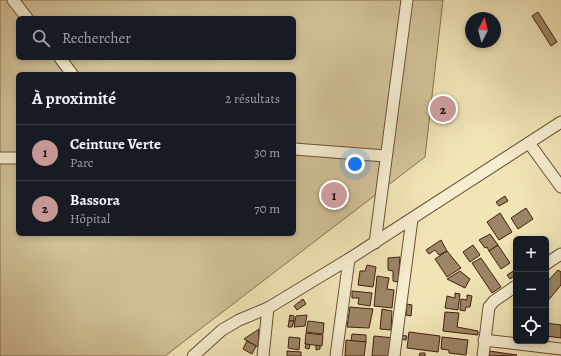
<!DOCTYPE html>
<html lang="fr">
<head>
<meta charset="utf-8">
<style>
	body { margin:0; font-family:Alegreya,serif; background:#20242c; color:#f1f3f6 }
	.controls { position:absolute; right:12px; bottom:12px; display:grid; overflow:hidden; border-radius:6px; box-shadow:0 2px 6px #0003 }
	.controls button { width:36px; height:36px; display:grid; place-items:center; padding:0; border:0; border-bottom:1px solid #363941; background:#171b24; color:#f1f3f6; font:20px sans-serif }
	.compass { position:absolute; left:465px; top:12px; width:36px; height:36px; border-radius:50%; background:#171b24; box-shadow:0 2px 6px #0003; rotate:7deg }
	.you { position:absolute; left:355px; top:164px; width:14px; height:14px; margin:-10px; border:3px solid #fff; border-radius:50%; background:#1a73e8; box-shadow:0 0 0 6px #1a73e833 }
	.badge { display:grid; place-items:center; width:26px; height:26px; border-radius:50%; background:#c59692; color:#111; font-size:13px; font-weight:700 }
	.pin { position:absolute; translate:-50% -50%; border:2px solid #fff; box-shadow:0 1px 4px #0006 }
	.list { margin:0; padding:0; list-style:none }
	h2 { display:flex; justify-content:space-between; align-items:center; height:52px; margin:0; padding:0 16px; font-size:17px }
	h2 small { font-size:13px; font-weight:400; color:#9ea1a6 }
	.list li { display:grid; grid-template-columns:26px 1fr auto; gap:12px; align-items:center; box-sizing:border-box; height:56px; padding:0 16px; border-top:1px solid #363941 }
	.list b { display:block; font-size:15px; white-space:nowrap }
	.list p { margin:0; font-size:13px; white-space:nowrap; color:#9ea1a6 }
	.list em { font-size:13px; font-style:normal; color:#9ea1a6 }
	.icon { flex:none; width:22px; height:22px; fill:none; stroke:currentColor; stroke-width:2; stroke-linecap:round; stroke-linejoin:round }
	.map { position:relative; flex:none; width:561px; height:356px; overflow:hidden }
	.search { position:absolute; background:#171b24; box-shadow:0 2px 6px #0003; left:16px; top:16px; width:280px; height:44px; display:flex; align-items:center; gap:10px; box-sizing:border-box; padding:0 14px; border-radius:6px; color:#9ea1a6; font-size:15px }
	.panel { position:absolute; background:#171b24; box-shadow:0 2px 6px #0003; left:16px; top:72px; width:280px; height:164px; border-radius:6px }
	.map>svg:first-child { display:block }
	.green { fill:#d3c39a; stroke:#8a7154; fill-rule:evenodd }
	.building { fill:#9d8666; stroke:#411f0e }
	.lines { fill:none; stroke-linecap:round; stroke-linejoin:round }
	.minor-casing { stroke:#6d5038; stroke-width:13 }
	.minor { stroke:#f6eed0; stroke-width:11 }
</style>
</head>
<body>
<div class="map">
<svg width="561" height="356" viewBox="0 0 561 356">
	<rect width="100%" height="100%" fill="#f1e5b7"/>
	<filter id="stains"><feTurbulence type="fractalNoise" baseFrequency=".005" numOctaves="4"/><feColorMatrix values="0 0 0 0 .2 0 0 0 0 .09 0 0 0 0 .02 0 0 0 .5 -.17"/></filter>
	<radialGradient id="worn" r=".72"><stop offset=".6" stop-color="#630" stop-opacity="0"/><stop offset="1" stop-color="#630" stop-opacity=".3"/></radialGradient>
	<path class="green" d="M0,0H443L425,157L165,356H0ZM18,18H294V58H18ZM18,74H294V234H18Z"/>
	<g class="building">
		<polygon points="538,12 557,42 551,46 532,16"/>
		<polygon points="505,196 508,201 499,206 496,202"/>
		<polygon points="526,208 533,219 518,229 511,218"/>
		<polygon points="500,213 512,232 499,240 487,222"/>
		<polygon points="490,234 498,245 489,251 487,247 485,248 479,240"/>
		<polygon points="441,240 447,251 439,255 435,250 429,254 426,250"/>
		<polygon points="473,245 480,255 470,262 463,252"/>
		<polygon points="498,245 510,263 501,269 489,251"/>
		<polygon points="447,251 461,268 447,277 435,259"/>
		<polygon points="400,257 398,282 393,281 393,271 388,270 388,258"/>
		<polygon points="481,258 501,287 492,293 472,263"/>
		<polygon points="367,265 376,267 373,287 358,285 360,271 365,271"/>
		<polygon points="515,270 516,275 510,279 507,275"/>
		<polygon points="558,270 561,272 561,285 546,303 546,283"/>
		<polygon points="460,271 470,279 465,288 447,279"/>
		<polygon points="377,276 389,278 387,289 394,290 392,308 374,306"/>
		<polygon points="352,291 372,293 370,306 358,304 359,298 352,298"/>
		<polygon points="455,293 460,294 458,310 445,308 447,296 455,298"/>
		<polygon points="467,295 472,296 470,307 466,307 465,311 460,310 461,299 467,300"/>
		<polygon points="303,299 306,304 297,310 294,306"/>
		<polygon points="407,304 412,305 411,316 406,315"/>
		<polygon points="350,307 373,309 369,328 347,327"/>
		<polygon points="382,309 392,311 391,330 380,329"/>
		<polygon points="445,312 459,313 457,327 478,331 478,335 443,331"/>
		<polygon points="290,315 294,316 294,321 289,321"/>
		<polygon points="307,315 305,326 294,327 296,316"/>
		<polygon points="289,321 294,321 292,327 288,327"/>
		<polygon points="308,321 324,323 323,334 306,332"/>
		<polygon points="546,323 561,325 561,338 546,336"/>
		<polygon points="259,329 258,347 244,339"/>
		<polygon points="409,332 440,336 438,352 407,348"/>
		<polygon points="306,333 323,335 322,346 305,344"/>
		<polygon points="352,334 366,335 366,342 351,341"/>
		<polygon points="399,335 407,336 406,340 398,339"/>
		<polygon points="374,336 394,338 393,356 372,356"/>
		<polygon points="289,337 300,338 299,350 288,348"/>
		<polygon points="442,337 468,340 466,355 449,353 449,350 441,349"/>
		<polygon points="346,340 366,342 364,356 345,356"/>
		<polygon points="247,341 256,346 252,354 243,349"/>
		<polygon points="306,344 310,345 309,349 305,348"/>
		<polygon points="316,345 320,346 320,349 316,350"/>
		<polygon points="287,351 301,352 301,356 287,356"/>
		<polygon points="489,351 517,355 489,356"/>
		<polygon points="420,353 425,353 425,356 419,356"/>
	</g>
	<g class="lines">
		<defs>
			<g id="minor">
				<polyline points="13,0 27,18"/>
				<polyline points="60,58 72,74"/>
				<polyline points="529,143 561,187"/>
				<polyline points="294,149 386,156"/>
				<polyline points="0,158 18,158"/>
				<polyline points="375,243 407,0"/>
				<polyline points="546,264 561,254"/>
				<polyline points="484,340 561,349"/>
				<polyline points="193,356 222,330 239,320 268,308 349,259 561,122"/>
				<polyline points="263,356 268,308"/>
				<polyline points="336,356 349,259"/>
				<polyline points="394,356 412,219"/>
				<polyline points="483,356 489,307 494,301 516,286"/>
			</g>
		</defs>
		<use href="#minor" class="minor-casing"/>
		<use href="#minor" class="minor"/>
	</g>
	<rect width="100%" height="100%" filter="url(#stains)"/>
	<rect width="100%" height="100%" fill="url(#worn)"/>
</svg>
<div class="controls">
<button>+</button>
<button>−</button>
<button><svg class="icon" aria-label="locate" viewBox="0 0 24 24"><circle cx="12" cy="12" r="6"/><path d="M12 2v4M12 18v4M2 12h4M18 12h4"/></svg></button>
</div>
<svg class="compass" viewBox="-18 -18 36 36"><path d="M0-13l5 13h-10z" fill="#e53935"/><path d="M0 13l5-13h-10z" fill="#9ea1a6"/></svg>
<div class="you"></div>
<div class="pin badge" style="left:334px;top:195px">1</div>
<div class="pin badge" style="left:443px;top:109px">2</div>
<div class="search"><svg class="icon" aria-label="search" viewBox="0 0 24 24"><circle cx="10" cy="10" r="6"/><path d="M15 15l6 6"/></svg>Rechercher</div>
<section class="panel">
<h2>À proximité<small>2 résultats</small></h2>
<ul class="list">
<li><span class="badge">1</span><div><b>Ceinture Verte</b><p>Parc</p></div><em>30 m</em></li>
<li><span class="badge">2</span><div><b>Bassora</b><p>Hôpital</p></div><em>70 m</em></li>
</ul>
</section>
</div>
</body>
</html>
